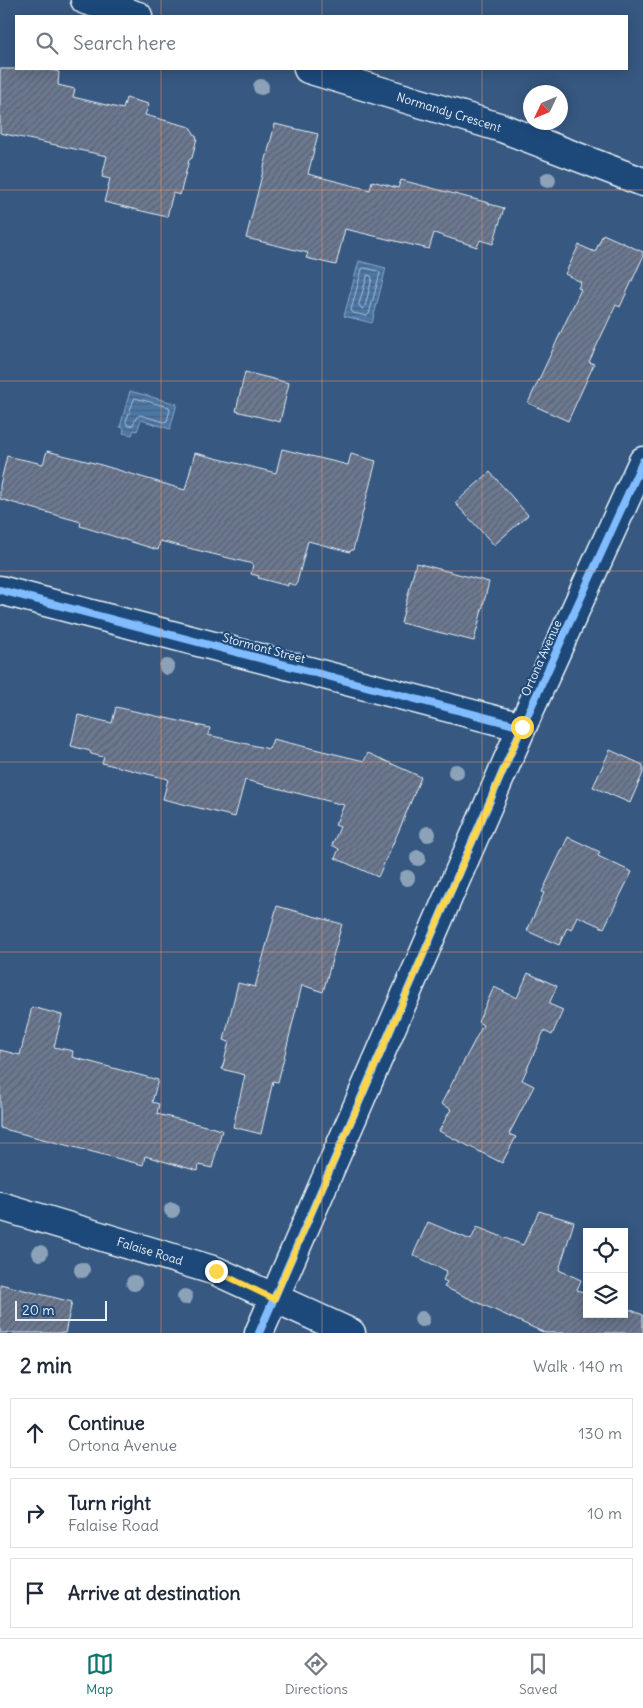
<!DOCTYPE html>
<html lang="en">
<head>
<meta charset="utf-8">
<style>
	body { margin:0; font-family:Delius,sans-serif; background:#f2f2f3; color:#1f2937 }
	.controls { position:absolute; right:15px; bottom:15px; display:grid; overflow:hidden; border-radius:0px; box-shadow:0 2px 12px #0003 }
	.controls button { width:45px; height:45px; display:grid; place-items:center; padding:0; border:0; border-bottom:1px solid #e0e1e3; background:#fff; color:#1f2937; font:25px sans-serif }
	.compass { position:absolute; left:523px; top:85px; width:45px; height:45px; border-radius:50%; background:#fff; box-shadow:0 2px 12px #0003; rotate:226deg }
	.scale { position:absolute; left:15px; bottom:12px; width:92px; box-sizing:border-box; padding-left:5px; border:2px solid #e8f1f8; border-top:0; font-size:14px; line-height:18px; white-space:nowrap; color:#e8f1f8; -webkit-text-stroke:4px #1f4a7a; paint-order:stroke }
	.stop { position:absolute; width:15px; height:15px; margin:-11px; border:4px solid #ffd54a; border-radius:50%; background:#fff }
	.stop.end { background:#ffd54a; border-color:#fff; box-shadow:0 1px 5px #0008 }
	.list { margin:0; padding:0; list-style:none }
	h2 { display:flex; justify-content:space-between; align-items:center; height:65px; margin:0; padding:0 20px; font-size:21px }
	h2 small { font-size:16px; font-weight:400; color:#747a83 }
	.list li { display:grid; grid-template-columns:32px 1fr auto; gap:15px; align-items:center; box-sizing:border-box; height:70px; margin:0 10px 10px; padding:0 10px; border:1px solid #e0e1e3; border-radius:0px }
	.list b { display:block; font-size:19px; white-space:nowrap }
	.list p { margin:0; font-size:16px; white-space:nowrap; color:#747a83 }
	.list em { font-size:16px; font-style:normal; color:#747a83 }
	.icon { flex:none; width:28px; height:28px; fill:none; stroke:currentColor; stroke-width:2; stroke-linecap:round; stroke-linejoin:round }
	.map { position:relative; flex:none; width:643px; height:1333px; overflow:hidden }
	.search { position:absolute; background:#fff; box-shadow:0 2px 12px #0003; left:15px; right:15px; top:15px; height:55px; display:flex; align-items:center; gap:12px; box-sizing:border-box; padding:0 18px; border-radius:0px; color:#747a83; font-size:19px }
	.sheet { height:305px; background:#fff }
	nav { display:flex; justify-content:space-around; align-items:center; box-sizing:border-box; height:70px; border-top:1px solid #e0e1e3; background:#fff; font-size:14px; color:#747a83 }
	nav a { display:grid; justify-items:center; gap:2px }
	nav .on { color:#0f766e }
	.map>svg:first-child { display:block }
	.water { fill:url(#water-rules); stroke:#8aa8c7 }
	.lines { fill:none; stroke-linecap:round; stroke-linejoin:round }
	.shore { stroke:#aac0d7; stroke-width:1 }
	.building { fill:url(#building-hatch); stroke:#e8f1f8 }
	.minor-casing { stroke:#e8f1f8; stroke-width:31 }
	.minor { stroke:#1f4a7a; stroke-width:28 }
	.cycleway-casing { stroke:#1f4a7a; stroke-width:11 }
	.cycleway { stroke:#80bcff; stroke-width:8 }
	.tree { fill:#8ca2b9 }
	.route { stroke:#ffd54a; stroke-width:6 }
	.grid { fill:none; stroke:#e8966a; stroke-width:1; stroke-opacity:0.55 }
	.labels { text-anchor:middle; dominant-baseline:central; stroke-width:4; stroke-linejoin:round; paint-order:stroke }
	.street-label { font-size:12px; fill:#e8f1f8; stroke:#1f4a7a }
</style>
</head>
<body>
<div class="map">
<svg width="643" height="1333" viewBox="0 0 643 1333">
	<defs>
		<pattern id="water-rules" width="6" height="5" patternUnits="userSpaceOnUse" patternTransform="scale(1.25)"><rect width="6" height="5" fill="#4c77a6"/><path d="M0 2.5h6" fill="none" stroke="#49627d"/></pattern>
		<pattern id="building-hatch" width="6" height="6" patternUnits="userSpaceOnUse" patternTransform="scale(1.25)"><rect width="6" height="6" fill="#6b7890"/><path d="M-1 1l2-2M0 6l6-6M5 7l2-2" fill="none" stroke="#5a6270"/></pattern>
	</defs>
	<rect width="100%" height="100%" fill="#365881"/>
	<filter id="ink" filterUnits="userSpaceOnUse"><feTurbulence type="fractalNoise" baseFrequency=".02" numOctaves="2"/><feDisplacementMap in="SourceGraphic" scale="10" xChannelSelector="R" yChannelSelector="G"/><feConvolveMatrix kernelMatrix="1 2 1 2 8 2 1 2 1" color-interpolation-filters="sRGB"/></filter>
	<g filter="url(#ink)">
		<g class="water">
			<polygon points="359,261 386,268 372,323 344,316"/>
			<polygon points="130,391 177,404 170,429 141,420 137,431 134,430 132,435 123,433 124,428 120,427"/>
		</g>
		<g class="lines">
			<g class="shore">
				<polygon points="365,268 378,271 380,273 369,314 367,316 353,313 351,310 362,269"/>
				<polygon points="368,275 371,276 372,278 365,307 362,309 359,305"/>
				<polygon points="135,398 169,407 170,410 167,421 164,422 140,415 136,418 133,425 128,426 126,422"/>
			</g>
		</g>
		<g class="building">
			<polygon points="0,69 45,69 59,72 58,85 75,89 73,97 123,109 126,98 149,104 145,115 190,127 197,138 192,158 189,160 180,195 173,193 167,217 104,202 110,179 102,177 107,156 0,133"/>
			<polygon points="275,124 318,134 308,174 370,190 372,181 398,188 401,180 489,203 489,204 504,208 493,244 480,240 477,247 434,233 429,249 345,229 336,265 306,258 308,253 246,238"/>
			<polygon points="603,234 643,252 643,257 620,307 616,305 589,362 594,364 568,421 528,403 581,289 578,288 581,282 565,274 579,245 595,252"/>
			<polygon points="245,372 289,383 280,422 236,411"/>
			<polygon points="282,449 348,465 351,454 376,461 353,550 351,550 350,552 308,541 296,586 288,583 288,586 258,578 259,576 251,574 253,564 160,541 158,550 80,526 81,522 0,499 0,485 7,456 43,464 47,451 98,464 185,490 195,453 276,473"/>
			<polygon points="490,472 528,515 494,545 455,503"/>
			<polygon points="416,563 489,582 474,641 401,623"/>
			<polygon points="116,707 210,728 208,735 269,749 273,739 364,761 368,753 421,777 400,828 378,877 335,858 339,849 332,845 340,827 335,825 344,805 245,780 235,817 163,799 168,779 102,763 104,757 91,754 90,751 71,746 78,715 112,723"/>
			<polygon points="610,750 643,765 643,773 630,803 593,787"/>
			<polygon points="568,837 600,852 598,856 632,872 604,928 577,916 571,930 567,928 559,945 527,931 544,893 542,892"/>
			<polygon points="277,906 342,924 323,992 302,985 278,1082 273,1081 261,1134 233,1127 245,1075 222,1069 229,1042 224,1040 238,983 255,987"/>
			<polygon points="528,973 557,986 549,1004 563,1010 552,1035 544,1031 522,1080 534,1086 509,1134 516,1137 502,1163 439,1131 451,1109 441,1104 483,1025 478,1022 494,987 517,998"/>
			<polygon points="32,1007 62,1015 54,1047 73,1051 72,1057 158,1080 152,1102 159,1104 157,1114 222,1130 212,1168 199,1165 198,1171 145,1156 143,1165 0,1128 0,1050 20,1055"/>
			<polygon points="539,1211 574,1222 559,1270 581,1280 577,1290 587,1293 587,1314 624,1314 624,1307 643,1315 643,1333 545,1333 444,1287 447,1282 443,1280 447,1271 413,1255 428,1222 471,1240 477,1227 523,1245"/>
			<polygon points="0,1284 72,1302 65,1333 0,1333"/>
		</g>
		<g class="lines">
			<defs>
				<g id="minor">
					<polyline points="85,0 138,16"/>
					<polyline points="308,69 502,128 643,182"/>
					<polyline points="0,590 522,727"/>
					<polyline points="0,1206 216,1271 351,1333"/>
					<polyline points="259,1333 522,727 643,461"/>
				</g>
			</defs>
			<use href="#minor" class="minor-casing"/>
			<use href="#minor" class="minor"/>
			<defs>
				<g id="cycleway">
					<polyline points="0,590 522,727"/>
					<polyline points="259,1333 522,727 643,461"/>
				</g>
			</defs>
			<use href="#cycleway" class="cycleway-casing"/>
			<use href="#cycleway" class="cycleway"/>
		</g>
		<g class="tree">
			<circle cx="261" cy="87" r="8"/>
			<circle cx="548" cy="180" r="8"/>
			<circle cx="167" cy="667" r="8"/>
			<circle cx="456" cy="772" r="8"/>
			<circle cx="428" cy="834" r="8"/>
			<circle cx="418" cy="858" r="8"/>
			<circle cx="407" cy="878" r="8"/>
			<circle cx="172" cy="1210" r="8"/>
			<circle cx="40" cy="1253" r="8"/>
			<circle cx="82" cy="1270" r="8"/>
			<circle cx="134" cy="1283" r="8"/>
			<circle cx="185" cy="1297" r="8"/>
			<circle cx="422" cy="1319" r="8"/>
		</g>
	</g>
	<g class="lines" filter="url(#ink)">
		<polyline class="route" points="216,1271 274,1299 522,727"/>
	</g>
	<path class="grid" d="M161,0V16M322,0V16M482,0V16M161,69V1333M322,69V1333M482,69V1333M0,190H643M0,381H643M0,571H643M0,762H643M0,952H643M0,1143H643"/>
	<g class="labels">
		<g class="street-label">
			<text transform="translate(449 112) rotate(17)">Normandy Crescent</text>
			<text transform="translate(264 648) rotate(15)">Stormont Street</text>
			<text transform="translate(541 658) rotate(-66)">Ortona Avenue</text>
			<text transform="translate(150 1251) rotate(17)">Falaise Road</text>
		</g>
	</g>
</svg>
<div class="controls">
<button><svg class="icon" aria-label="locate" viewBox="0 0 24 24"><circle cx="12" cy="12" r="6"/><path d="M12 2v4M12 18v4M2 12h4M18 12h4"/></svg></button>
<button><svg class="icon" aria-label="layers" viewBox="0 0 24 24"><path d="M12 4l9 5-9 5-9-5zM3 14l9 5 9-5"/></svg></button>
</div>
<svg class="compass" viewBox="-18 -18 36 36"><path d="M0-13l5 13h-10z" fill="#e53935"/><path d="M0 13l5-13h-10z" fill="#747a83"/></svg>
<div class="scale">20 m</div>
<div class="stop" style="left:522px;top:727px"></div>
<div class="stop end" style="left:216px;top:1271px"></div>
<div class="search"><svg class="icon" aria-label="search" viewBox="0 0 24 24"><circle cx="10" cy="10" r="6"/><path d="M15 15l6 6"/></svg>Search here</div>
</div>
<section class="sheet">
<h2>2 min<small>Walk · 140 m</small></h2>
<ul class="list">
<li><svg class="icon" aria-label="ahead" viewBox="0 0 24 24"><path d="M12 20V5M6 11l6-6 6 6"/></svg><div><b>Continue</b><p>Ortona Avenue</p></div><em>130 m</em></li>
<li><svg class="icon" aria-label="right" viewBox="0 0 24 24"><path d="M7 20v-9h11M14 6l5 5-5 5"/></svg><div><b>Turn right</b><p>Falaise Road</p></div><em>10 m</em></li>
<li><svg class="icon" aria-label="arrive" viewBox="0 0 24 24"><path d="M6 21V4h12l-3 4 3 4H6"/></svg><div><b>Arrive at destination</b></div></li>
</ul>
</section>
<nav>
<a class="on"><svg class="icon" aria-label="map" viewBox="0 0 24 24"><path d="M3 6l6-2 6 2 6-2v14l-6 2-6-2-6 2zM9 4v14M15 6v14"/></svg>Map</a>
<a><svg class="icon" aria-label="directions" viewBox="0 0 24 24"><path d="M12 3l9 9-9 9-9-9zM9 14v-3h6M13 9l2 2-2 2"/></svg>Directions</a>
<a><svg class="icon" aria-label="saved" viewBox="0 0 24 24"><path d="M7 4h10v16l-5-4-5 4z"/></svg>Saved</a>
</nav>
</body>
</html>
